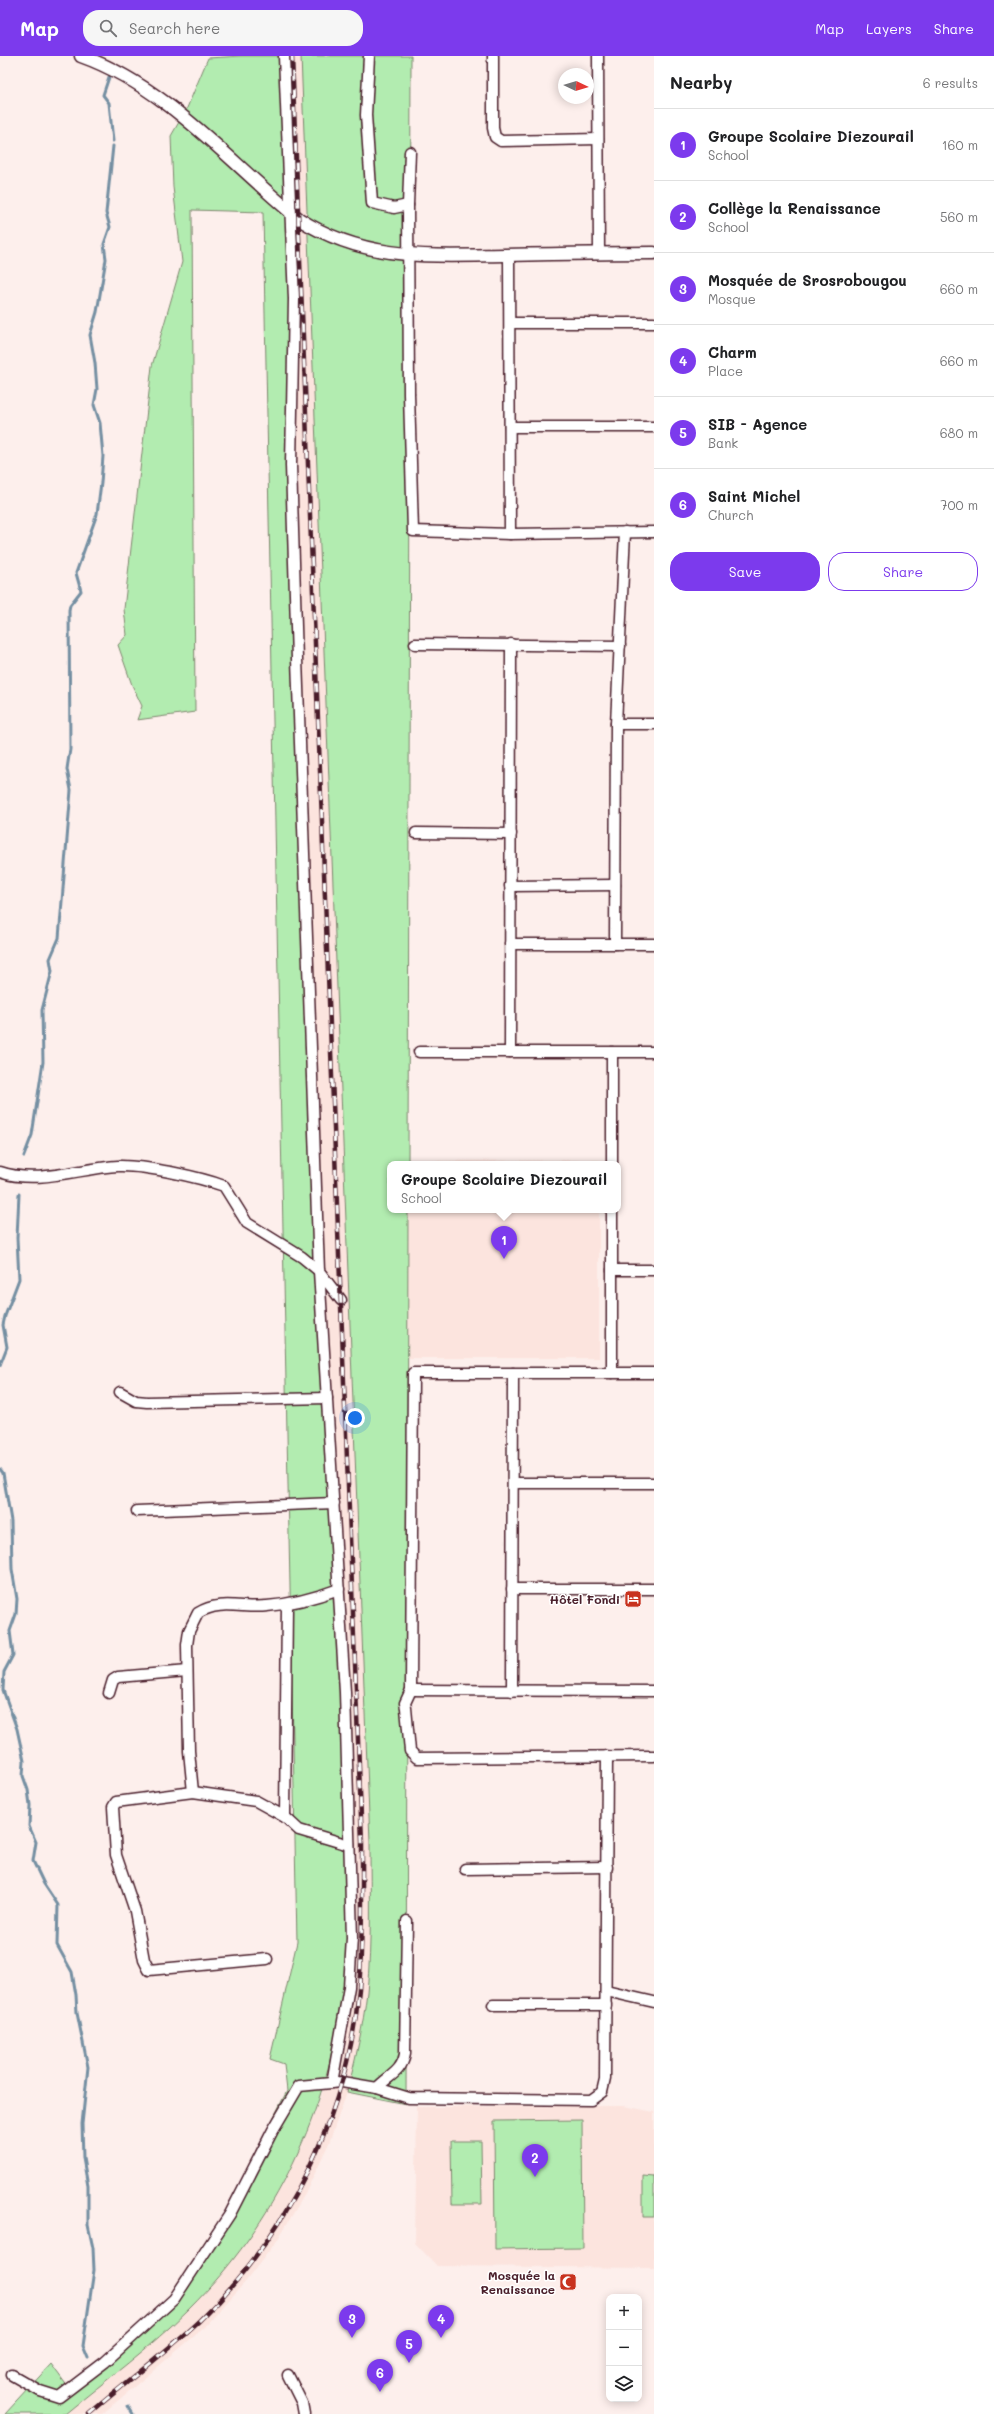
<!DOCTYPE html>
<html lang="en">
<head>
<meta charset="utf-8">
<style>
	body { margin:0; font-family:Mali,sans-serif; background:#f6f6f6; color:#202124 }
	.controls { position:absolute; right:12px; bottom:12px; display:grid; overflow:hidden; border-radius:8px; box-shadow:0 2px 10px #0003 }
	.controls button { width:36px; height:36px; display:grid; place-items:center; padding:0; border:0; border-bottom:1px solid #e0e0e0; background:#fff; color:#202124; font:20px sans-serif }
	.compass { position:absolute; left:558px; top:12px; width:36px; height:36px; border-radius:50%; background:#fff; box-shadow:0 2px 10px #0003; rotate:94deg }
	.you { position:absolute; left:355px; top:1362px; width:14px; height:14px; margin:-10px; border:3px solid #fff; border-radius:50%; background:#1a73e8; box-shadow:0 0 0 6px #1a73e833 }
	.badge { display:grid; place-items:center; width:26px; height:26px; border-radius:50%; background:#7c3aed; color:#fff; font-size:13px; font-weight:700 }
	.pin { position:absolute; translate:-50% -33px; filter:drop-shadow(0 1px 2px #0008) }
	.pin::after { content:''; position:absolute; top:21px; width:14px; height:12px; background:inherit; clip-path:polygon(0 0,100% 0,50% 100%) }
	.popup { position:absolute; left:387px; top:1105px; width:234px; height:52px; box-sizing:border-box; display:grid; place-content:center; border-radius:8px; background:#fff; filter:drop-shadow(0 1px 3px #0005); font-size:13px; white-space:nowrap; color:#757577 }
	.popup b { font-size:15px; color:#202124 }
	.popup::after { content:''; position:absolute; left:50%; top:100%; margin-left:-8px; border:8px solid transparent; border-top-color:#fff }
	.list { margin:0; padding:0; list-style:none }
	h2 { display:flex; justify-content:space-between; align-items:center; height:52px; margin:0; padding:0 16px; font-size:17px }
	h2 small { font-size:13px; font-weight:400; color:#757577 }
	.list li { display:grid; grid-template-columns:26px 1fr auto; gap:12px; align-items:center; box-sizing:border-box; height:72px; padding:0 16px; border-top:1px solid #e0e0e0 }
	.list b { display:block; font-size:15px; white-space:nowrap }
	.list p { margin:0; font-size:13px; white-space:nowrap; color:#757577 }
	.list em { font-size:13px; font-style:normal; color:#757577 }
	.actions { display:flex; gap:8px; padding:12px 16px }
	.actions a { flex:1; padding:9px 0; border:1px solid #7c3aed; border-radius:16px; text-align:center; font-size:14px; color:#7c3aed }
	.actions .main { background:#7c3aed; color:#fff }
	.icon { flex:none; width:22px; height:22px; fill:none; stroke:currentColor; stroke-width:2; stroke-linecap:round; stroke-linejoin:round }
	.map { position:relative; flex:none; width:654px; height:2358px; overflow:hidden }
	header { display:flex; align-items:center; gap:24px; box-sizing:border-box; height:56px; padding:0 20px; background:#7c3aed; color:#fff }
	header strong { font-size:19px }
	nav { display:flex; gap:22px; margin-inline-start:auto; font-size:14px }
	.search { width:280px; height:36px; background:#f6f6f6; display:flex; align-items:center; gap:10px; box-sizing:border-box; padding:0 14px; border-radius:16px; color:#757577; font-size:15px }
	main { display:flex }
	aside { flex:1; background:#fff }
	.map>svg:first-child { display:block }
	.built { fill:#fce4de }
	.grass { fill:#b2ecb0; stroke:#7e866e }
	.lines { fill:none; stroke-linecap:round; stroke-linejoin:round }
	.stream { stroke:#748fa2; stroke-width:3 }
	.minor-casing { stroke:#4a1f2b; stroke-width:13 }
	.tertiary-casing { stroke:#4a1f2b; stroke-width:15 }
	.minor { stroke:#fff; stroke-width:10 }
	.tertiary { stroke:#fff; stroke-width:12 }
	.rail-casing { stroke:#4a1f2b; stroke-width:4.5 }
	.rail { stroke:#fff; stroke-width:3; stroke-dasharray:9; stroke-linecap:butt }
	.labels { text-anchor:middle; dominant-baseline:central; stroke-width:3; stroke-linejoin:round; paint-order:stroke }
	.poi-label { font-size:12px; font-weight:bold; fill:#4a1f2b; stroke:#fff; text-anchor:end }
</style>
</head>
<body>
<header>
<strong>Map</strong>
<div class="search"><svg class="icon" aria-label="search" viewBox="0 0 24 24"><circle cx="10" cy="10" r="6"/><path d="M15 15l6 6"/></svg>Search here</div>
<nav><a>Map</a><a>Layers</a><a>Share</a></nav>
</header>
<main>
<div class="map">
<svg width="654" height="2358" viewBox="0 0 654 2358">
	<rect width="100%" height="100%" fill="#fdefec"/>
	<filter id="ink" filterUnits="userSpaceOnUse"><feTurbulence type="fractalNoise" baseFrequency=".025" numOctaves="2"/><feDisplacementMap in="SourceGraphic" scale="8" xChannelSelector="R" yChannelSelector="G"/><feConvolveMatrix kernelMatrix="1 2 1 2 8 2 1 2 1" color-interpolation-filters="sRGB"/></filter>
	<g filter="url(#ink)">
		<g class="built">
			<polygon points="280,0 301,0 370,1786 370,1884 367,1936 359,1988 347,2036 329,2087 305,2138 276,2186 246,2225 205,2271 102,2358 65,2358 141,2295 256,2172 284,2126 307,2077 325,2029 347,1786 300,595"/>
			<polygon points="599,1104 599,1108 408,1108 408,1105"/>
			<rect x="408" y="1154" width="191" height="148"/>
			<polygon points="624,2050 654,2056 654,2212 437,2210 415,2187 417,2051"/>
		</g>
		<g class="grass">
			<path d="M241,0H280L287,141L300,595L347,1786C347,1836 349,1886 343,1935C328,2056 276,2167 189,2253C151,2291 106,2324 65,2358H5L51,2308L68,2331L177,2236L215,2176L287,2035L284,2008L270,2003L297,1886L263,156L192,154L195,656L137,664L142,650L132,629L118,589L127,579L124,553L152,310L182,206L173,131L171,80L187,52L208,2Z"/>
			<path d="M301,0H411L408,1108H390V1154H408L406,2048L347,2036C356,2003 363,1970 367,1936C372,1886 370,1836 370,1786Z"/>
			<polygon points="582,2064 583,2192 495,2193 494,2065"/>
			<polygon points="451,2085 481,2085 482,2148 452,2148"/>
			<polygon points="643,2120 654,2121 654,2161 643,2161"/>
		</g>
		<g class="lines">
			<g class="stream">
				<polyline points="109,21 103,39 109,47 113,85"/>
				<polyline points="24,1100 32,1079 43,1006 42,954 52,915 50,903 59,882 71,734 67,713 70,693 69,554 70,549 81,535 76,517 97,458 101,427 103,400 100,367 94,349 97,333 95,307 90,279 97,256 106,203 104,188 110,171 106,157 113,90"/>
				<polyline points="0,1309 7,1291 3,1269 5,1260 19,1223 17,1182 19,1138"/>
				<polyline points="0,1413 3,1417 11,1465 12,1513 17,1543 16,1558 10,1575 13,1599 4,1616 3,1634 17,1673 24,1705 23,1720 28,1734 30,1749 29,1770 36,1786 33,1805 44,1828 58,1849 57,1889 72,1916 76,1939 77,1957 88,2011 82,2068 83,2102 88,2130 88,2169 93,2192 94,2214 83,2290 88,2302"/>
				<polyline points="128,2350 133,2358"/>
			</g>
			<defs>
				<g id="minor">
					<polyline points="284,0 294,243 291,409 297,603 319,1215 345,1636 352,1882 349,1931 332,2027"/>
					<polyline points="369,0 366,59 372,147 394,152 408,149"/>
					<polyline points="493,0 493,72 495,81 501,85 598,83"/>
					<polyline points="598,0 599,197"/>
					<polyline points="410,96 408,149 409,338 413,475 510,478 654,476"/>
					<polyline points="509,199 510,478"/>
					<polyline points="510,267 654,267"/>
					<polyline points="510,371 654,371"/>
					<polyline points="415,588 620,590"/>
					<polyline points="616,668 654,668"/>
					<polyline points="416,777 511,778"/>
					<polyline points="510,830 615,829"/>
					<polyline points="510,888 654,888"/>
					<polyline points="615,888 616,668 625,476"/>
					<polyline points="419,996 654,996"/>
					<polyline points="510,996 511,588"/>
					<polyline points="612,1108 612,996"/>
					<path d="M0,1116C38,1129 80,1112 118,1110C144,1109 199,1121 224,1130L247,1167L302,1201L319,1215L341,1244"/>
					<polyline points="612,1214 654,1214"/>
					<polyline points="612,1317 612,1154"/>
					<polyline points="654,1317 413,1317 411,1634 405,1647 406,1652 410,1695 417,1702 654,1700"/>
					<polyline points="120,1336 136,1345 147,1346 327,1342"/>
					<polyline points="513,1427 654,1427"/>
					<polyline points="137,1455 334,1447"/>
					<polyline points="512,1533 654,1533"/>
					<polyline points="411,1634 654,1635"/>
					<polyline points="512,1635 513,1317"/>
					<polyline points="109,1637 113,1624 118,1621 187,1615"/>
					<path d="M193,1736L189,1695L187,1589L189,1575L198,1557C220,1543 243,1553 267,1550C293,1548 315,1542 339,1533"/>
					<polyline points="285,1761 287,1548"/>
					<polyline points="465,1813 607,1811"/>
					<polyline points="267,1903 149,1914 144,1904 135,1855 116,1799 113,1751 116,1746 193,1736 256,1745 285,1761 299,1774 349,1789"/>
					<polyline points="606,1935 654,1946"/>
					<polyline points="493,1949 606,1949"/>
					<path d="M377,2032C388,2020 402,2016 405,1998L407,1865"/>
					<polyline points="12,2319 40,2335 59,2341 105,2306 174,2243 230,2158 273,2074 299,2030 342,2026 377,2032 409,2042 591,2044 602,2036 605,2023 607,1700"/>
					<polyline points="288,2319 302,2347 304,2358"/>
				</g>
				<path id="tertiary" d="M81,0C168,31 229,106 299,163C365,205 429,200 505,199C554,198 604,197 654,197"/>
			</defs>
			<use href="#minor" class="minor-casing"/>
			<use href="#tertiary" class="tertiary-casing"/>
			<use href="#minor" class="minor"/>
			<use href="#tertiary" class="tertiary"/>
			<defs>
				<path id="rail" d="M89,2358C125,2327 164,2298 199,2265C288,2179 348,2057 359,1933C363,1884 362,1835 362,1786L292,0"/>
			</defs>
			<use href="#rail" class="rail-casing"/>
			<use href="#rail" class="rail"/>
		</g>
	</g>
	<defs>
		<symbol id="hotel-square" viewBox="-11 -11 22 22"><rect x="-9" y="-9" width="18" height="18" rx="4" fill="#c8321e" stroke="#fff"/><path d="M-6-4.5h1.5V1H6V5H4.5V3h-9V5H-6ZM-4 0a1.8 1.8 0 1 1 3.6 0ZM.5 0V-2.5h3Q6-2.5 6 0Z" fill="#fff"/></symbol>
		<symbol id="mosque-square" viewBox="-11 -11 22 22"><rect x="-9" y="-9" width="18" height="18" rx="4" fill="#c8321e" stroke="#fff"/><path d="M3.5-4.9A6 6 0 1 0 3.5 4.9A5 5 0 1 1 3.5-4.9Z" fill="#fff"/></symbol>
	</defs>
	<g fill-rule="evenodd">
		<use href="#hotel-square" x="623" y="1533" width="20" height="20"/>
		<use href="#mosque-square" x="558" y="2216" width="20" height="20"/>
	</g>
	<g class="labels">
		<g class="poi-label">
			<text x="620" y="1543">Hôtel Fondi</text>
			<text x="555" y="2219">Mosquée la<tspan x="555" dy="14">Renaissance</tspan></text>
		</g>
	</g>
</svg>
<div class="controls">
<button>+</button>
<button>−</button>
<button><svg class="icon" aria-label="layers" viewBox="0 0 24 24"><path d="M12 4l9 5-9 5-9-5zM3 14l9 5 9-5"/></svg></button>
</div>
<svg class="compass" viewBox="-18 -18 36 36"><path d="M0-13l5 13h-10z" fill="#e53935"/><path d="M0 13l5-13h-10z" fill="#757577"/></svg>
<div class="you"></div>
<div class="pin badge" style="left:504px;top:1203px">1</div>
<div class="popup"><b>Groupe Scolaire Diezourail</b>School</div>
<div class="pin badge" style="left:535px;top:2121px">2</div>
<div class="pin badge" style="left:352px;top:2282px">3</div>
<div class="pin badge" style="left:441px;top:2282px">4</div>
<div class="pin badge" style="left:409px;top:2307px">5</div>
<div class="pin badge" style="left:380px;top:2336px">6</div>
</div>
<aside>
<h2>Nearby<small>6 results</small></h2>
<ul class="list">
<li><span class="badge">1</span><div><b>Groupe Scolaire Diezourail</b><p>School</p></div><em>160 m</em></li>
<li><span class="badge">2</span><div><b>Collège la Renaissance</b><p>School</p></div><em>560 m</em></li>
<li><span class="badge">3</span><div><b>Mosquée de Srosrobougou</b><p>Mosque</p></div><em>660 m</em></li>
<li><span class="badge">4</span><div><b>Charm</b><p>Place</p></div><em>660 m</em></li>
<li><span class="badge">5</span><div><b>SIB - Agence</b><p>Bank</p></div><em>680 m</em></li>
<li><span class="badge">6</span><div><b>Saint Michel</b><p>Church</p></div><em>700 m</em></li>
</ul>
<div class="actions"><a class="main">Save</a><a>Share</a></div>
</aside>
</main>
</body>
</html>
